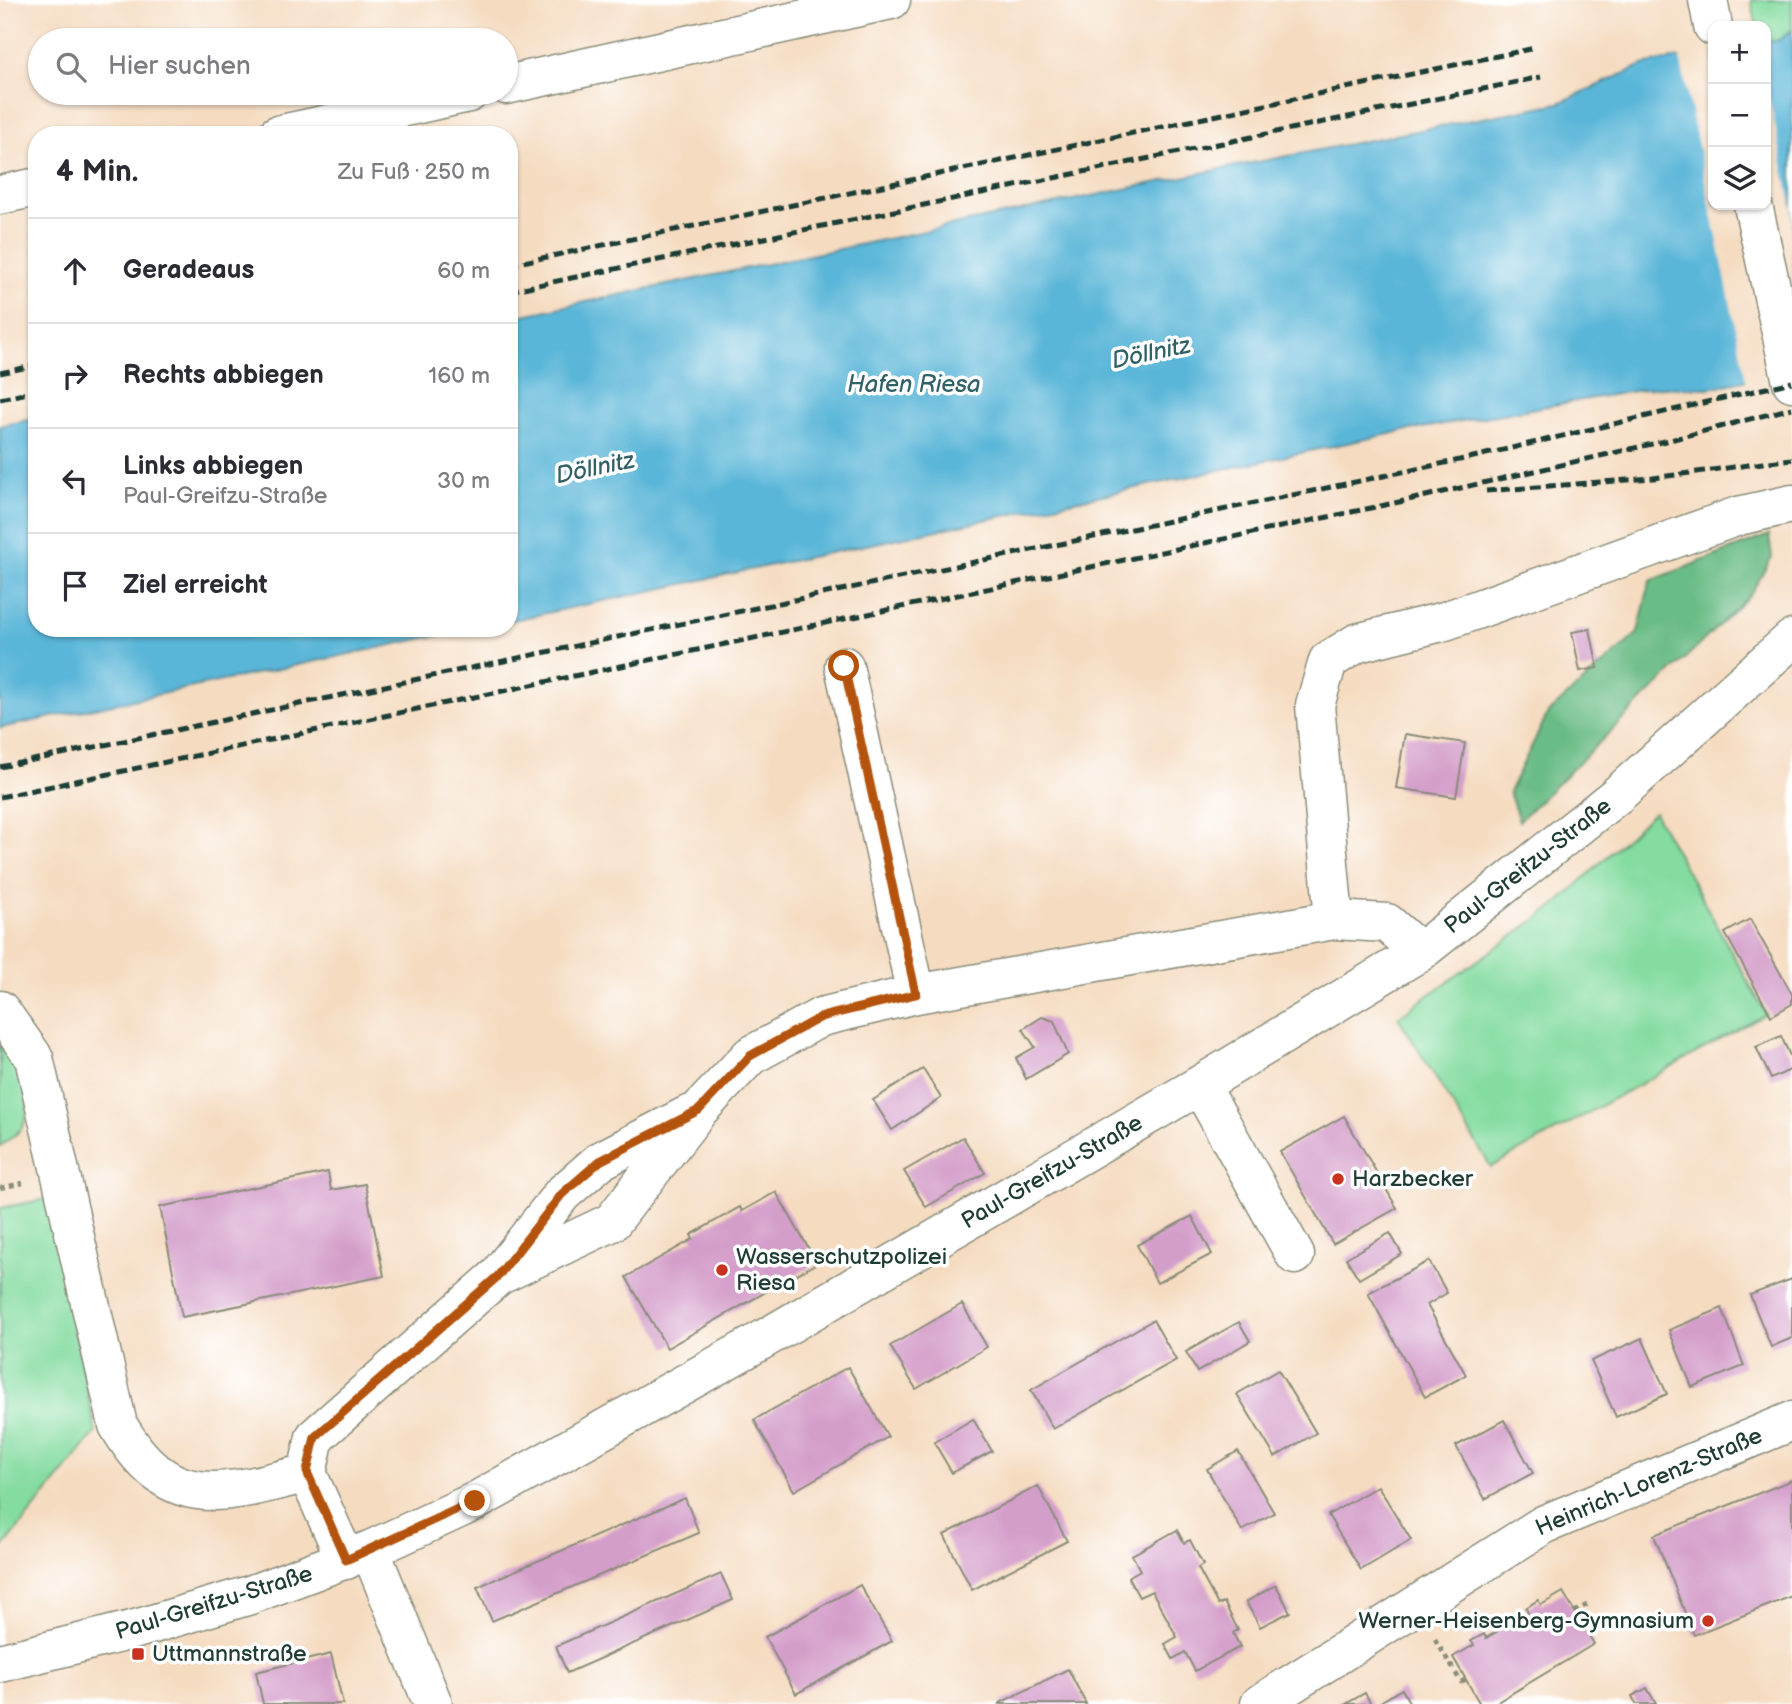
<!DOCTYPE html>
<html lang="de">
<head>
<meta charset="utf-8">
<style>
	body { margin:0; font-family:"Balsamiq Sans",sans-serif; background:#f2f2f3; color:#2b2b33 }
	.controls { position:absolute; right:21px; top:21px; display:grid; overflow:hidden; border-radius:14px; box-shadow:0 2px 5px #0004 }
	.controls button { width:63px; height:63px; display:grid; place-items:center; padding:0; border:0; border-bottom:2px solid #e1e1e2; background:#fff; color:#2b2b33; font:35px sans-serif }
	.stop { position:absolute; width:21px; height:21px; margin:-16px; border:5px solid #b45309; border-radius:50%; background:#fff }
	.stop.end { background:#b45309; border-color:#fff; box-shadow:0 2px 7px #0008 }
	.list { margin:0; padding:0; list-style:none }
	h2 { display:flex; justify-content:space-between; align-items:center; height:91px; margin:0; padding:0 28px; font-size:30px }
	h2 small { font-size:23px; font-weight:400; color:#7c7c81 }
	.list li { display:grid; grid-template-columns:46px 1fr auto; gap:21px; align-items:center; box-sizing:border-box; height:105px; padding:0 28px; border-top:2px solid #e1e1e2 }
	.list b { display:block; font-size:26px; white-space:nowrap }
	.list p { margin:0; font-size:23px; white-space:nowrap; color:#7c7c81 }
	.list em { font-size:23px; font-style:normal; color:#7c7c81 }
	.icon { flex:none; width:38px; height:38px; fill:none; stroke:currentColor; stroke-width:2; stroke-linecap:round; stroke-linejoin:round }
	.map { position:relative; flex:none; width:1792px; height:1704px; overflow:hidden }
	.search { position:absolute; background:#fff; box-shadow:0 2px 5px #0004; left:28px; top:28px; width:490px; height:77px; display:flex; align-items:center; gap:18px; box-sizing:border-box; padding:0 24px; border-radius:38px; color:#7c7c81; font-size:26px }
	.panel { position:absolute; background:#fff; box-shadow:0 2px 5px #0004; left:28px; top:126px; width:490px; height:511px; border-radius:28px }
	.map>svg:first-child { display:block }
	.green { fill:#84dca0; stroke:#528c6a; stroke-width:2 }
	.forest { fill:#6bbc86; stroke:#457c5d; stroke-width:2 }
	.water { fill:#5ab6d8; stroke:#3c7a86; stroke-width:2 }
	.pier { fill:#f5dcc1 }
	.building { fill:#d49eca }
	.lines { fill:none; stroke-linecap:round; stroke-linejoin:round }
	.minor-casing { stroke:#8a8c7a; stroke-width:41 }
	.major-casing { stroke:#8a8c7a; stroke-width:41 }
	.path { stroke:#8a8c7a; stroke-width:4.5; stroke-dasharray:5 5; stroke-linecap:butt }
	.minor { stroke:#fff; stroke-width:38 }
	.major { stroke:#fff; stroke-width:38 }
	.rail { stroke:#1f3d34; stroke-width:5; stroke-dasharray:10 5; stroke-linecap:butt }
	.route { stroke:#b45309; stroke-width:9 }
	.poi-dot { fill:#c8321e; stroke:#fff; stroke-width:2.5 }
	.labels { text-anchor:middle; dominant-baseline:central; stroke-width:7; stroke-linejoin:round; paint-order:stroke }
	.street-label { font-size:23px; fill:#1f3d34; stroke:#fff }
	.poi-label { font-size:23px; fill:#1f3d34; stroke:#fff; text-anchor:start }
	.water-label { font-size:24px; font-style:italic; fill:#316165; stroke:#fff }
</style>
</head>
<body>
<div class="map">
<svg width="1792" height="1704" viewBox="0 0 1792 1704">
	<rect width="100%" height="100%" fill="#fff"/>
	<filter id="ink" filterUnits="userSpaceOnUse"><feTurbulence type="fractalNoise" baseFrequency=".0143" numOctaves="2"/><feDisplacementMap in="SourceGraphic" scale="14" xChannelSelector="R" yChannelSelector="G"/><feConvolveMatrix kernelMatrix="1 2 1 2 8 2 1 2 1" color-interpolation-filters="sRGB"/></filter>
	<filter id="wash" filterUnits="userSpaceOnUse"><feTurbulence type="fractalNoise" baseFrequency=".00686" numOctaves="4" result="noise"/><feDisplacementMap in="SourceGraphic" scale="28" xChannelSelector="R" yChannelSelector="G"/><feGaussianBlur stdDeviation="1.57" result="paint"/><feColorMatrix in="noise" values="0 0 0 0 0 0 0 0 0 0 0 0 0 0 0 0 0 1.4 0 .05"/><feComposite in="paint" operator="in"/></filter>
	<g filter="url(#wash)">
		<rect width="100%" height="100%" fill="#f5dcc1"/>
		<g class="green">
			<polygon points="1751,0 1792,0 1792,30 1780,40 1766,42 1766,26 1757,26"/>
			<polygon points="1654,812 1766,1014 1491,1167 1398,1017 1555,906"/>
			<path d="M0,1043C16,1064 39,1102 21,1129C16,1135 6,1141 0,1147Z"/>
			<polygon points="47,1199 96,1432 0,1551 0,1208"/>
		</g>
		<polygon class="forest" points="1769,535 1772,557 1750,595 1519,821 1509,792 1548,713 1638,633 1650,581"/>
		<g class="water">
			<polygon points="1792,30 1792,371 1710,388 1657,387 1399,432 509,621 509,318 1216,170 1559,103 1643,65 1713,51 1713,205 1766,205 1766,42 1780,40"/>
			<polygon points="37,418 37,628 472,628 0,728 0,426"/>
		</g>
		<polygon class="pier" points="1713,47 1713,205 1766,205 1766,82 1792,208 1792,375 1747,384 1679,53"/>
		<g id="blocks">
			<g class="building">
				<polygon points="1590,629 1598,668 1580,671 1572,632"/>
				<polygon points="1405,734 1465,743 1456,797 1396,788"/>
				<polygon points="1750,919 1792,994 1792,1004 1771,1016 1725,933"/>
				<polygon points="1042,1017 1054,1021 1068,1054 1026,1079 1016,1058 1035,1047 1023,1029"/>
				<polygon points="1781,1036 1792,1060 1792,1069 1771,1079 1756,1047"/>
				<polygon points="923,1069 941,1098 892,1130 873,1100"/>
				<polygon points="1344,1116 1397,1208 1333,1244 1280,1152"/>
				<polygon points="963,1137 985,1173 926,1207 904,1171"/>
				<polygon points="328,1172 331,1190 365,1184 384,1276 182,1317 160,1207"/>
				<polygon points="776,1192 817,1263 667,1348 626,1277 693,1239 691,1235 740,1207 742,1211"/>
				<polygon points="1192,1216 1212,1254 1157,1283 1137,1245"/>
				<polygon points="1390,1233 1402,1254 1359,1279 1346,1258"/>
				<polygon points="1429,1261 1447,1293 1427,1305 1466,1375 1425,1397 1368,1293"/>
				<polygon points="1792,1279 1792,1338 1771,1347 1750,1295"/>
				<polygon points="962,1304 987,1347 916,1389 890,1346"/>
				<polygon points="1722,1308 1744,1366 1692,1387 1669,1330"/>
				<polygon points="1153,1320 1176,1360 1053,1429 1031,1390"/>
				<polygon points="1239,1322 1250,1341 1197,1372 1186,1352"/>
				<polygon points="1642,1338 1667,1394 1616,1417 1591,1361"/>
				<polygon points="848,1367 888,1437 794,1491 754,1420"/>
				<polygon points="1278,1370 1316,1433 1275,1457 1237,1394"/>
				<polygon points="973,1419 992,1451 952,1473 934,1442"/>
				<polygon points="1504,1420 1533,1473 1485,1499 1456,1446"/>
				<polygon points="1238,1451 1274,1513 1242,1531 1207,1469"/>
				<polygon points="1792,1480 1792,1596 1694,1635 1654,1535"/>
				<polygon points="1038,1486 1067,1541 972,1590 944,1535"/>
				<polygon points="1378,1486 1411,1540 1361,1570 1328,1515"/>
				<polygon points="685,1498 699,1533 492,1621 477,1587"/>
				<polygon points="1177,1530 1184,1543 1190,1540 1203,1565 1198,1568 1218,1605 1224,1602 1238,1630 1233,1633 1240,1647 1195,1671 1185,1652 1173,1659 1165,1644 1177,1637 1152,1591 1139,1597 1128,1577 1140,1570 1132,1555"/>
				<polygon points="721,1574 733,1600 567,1673 556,1646"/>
				<polygon points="860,1585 892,1641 796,1694 765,1637"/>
				<polygon points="1276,1585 1290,1612 1260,1627 1246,1602"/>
				<polygon points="1563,1592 1594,1644 1494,1704 1480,1704 1453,1657 1474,1645 1471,1641 1484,1634 1486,1638 1528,1613 1526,1608 1538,1600 1541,1605"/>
				<polygon points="331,1654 343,1704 263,1704 256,1672"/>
				<polygon points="1068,1669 1086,1704 998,1704"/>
				<polygon points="1647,1688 1656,1704 1636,1704 1632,1696"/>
				<polygon points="1402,1689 1410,1704 1377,1704"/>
				<polygon points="1365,1693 1371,1704 1346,1704"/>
			</g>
		</g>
	</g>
	<g filter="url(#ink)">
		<use href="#blocks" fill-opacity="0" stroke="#8a8c7a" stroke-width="2"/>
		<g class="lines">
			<defs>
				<g id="minor">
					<polyline points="506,85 891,0"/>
					<polyline points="277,135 469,93"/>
					<polyline points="0,195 37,187"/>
					<polyline points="844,666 916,994"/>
					<polyline points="1334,920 1315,705 1328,661 1357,643 1445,621 1738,516 1792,504"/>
					<path d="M0,1010L34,1058L118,1425C169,1513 222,1495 307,1473"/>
					<polyline points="1200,1085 1295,1255"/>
					<polyline points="503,1269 562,1194 600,1161 688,1115"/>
					<polyline points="370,1550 433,1704"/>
					<polyline points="346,1560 307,1473 315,1437 498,1276 612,1222 699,1110 750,1056 821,1017 916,994 1334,920 1387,923 1420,952"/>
					<polyline points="1260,1704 1543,1525 1792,1421"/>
				</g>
				<g id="major">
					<polyline points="1708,0 1713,26"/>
					<polyline points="1753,205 1792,382"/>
					<polyline points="0,1663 136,1629 250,1595 370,1550 476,1501 764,1339 1200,1085 1420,952 1616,796 1792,639"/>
				</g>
			</defs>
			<use href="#minor" class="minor-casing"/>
			<use href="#major" class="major-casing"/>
			<g class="path">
				<polyline points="0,1188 23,1183"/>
				<polyline points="1574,1612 1590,1603"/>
				<polyline points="1435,1639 1461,1682 1466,1679"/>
			</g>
			<use href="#minor" class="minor"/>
			<use href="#major" class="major"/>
			<g class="rail">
				<polyline points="509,265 1535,48"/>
				<polyline points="509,291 1541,77"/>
				<polyline points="0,373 37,365"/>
				<polyline points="0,399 37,391"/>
				<polyline points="1486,491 1653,478 1792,459"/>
				<polyline points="0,767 1469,458 1792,382"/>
				<polyline points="0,797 1404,501 1674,439 1792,408"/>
			</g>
		</g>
	</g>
	<g class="lines" filter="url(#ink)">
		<polyline class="route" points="475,1501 346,1560 307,1472 315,1437 498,1276 562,1194 600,1161 699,1110 750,1056 821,1017 916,994 844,666"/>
	</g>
	<g class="poi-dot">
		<circle cx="1338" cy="1179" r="7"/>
		<circle cx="722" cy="1270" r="7"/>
		<circle cx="1708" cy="1621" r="7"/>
		<rect x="131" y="1647" width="14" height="14" rx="3.5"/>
	</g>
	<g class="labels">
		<g class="street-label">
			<text transform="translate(1528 866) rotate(-38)">Paul-Greifzu-Straße</text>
			<text transform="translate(1052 1172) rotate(-30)">Paul-Greifzu-Straße</text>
			<text transform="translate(1649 1482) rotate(-23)">Heinrich-Lorenz-Straße</text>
			<text transform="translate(214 1603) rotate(-17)">Paul-Greifzu-Straße</text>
		</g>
		<g class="poi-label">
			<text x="1352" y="1179">Harzbecker</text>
			<text x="736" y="1257">Wasserschutzpolizei<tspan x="736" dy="26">Riesa</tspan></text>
			<text x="1694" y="1621" text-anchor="end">Werner-Heisenberg-Gymnasium</text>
			<text x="152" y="1654">Uttmannstraße</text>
		</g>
		<g class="water-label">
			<text transform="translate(1151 353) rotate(-12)">Döllnitz</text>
			<text x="914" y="384">Hafen Riesa</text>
			<text transform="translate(595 468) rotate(-12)">Döllnitz</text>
		</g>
	</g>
</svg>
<div class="controls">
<button>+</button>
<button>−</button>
<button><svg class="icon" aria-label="layers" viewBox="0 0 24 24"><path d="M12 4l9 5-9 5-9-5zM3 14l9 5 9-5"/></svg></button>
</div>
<div class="stop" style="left:844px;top:666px"></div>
<div class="stop end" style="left:475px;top:1501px"></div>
<div class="search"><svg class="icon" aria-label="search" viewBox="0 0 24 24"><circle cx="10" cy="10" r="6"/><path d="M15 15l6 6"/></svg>Hier suchen</div>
<section class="panel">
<h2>4 Min.<small>Zu Fuß · 250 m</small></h2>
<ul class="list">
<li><svg class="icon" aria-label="ahead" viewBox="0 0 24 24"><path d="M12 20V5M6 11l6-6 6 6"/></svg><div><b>Geradeaus</b></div><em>60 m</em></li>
<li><svg class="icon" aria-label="right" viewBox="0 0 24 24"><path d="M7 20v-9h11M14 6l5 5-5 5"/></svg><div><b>Rechts abbiegen</b></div><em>160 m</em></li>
<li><svg class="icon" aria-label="left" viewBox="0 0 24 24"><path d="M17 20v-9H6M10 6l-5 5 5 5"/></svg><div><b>Links abbiegen</b><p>Paul-Greifzu-Straße</p></div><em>30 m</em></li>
<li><svg class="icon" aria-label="arrive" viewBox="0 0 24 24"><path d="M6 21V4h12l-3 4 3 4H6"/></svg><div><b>Ziel erreicht</b></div></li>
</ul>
</section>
</div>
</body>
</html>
